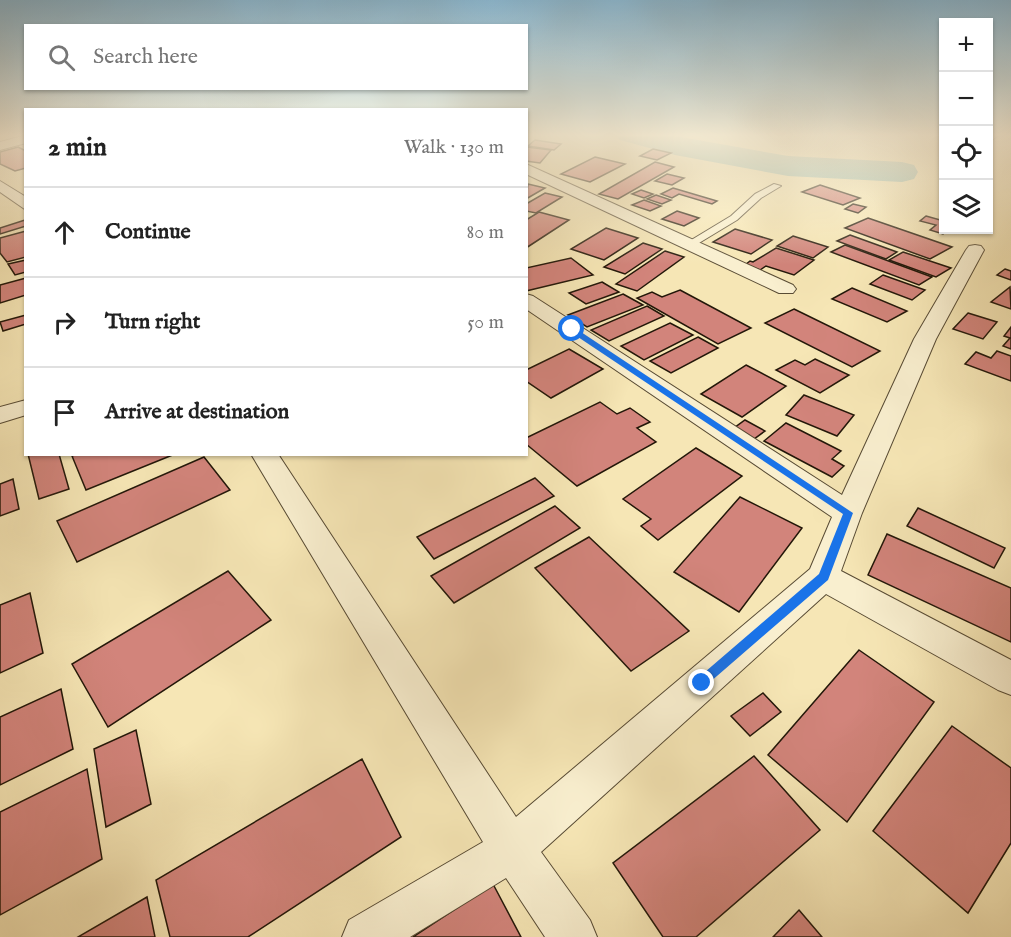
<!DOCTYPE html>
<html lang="en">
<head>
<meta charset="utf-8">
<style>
	body { margin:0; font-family:"IM FELL English",serif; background:#f6f6f6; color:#222 }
	.controls { position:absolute; right:18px; top:18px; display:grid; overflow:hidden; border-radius:0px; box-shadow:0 2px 4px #0004 }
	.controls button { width:54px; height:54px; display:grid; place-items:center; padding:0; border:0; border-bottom:2px solid #e0e0e0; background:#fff; color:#222; font:30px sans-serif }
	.stop { position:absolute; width:18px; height:18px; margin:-14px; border:4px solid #1a73e8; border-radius:50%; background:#fff }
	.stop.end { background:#1a73e8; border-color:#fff; box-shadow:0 2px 6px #0008 }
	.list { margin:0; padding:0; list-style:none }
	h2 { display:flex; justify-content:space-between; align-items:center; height:78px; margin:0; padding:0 24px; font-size:26px }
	h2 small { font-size:20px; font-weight:400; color:#767676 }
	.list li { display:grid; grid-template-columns:39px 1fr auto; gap:18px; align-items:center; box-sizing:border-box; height:90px; padding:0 24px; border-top:2px solid #e0e0e0 }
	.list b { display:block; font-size:22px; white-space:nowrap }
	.list em { font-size:20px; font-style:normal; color:#767676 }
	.icon { flex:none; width:33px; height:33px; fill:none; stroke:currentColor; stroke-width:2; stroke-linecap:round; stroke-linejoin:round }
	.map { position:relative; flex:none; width:1011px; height:937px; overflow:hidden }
	.search { position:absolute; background:#fff; box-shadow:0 2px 4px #0004; left:24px; top:24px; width:504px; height:66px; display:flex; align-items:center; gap:15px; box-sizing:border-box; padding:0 21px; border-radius:0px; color:#767676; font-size:22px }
	.panel { position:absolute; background:#fff; box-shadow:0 2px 4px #0004; left:24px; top:108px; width:504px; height:348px; border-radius:0px }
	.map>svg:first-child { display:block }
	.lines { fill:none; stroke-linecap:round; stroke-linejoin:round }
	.river { fill:#9dbfb1; fill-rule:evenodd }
	.building { fill:#d2847b; stroke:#231709; stroke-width:1.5 }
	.service-casing { stroke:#584b34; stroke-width:2 }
	.minor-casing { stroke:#584b34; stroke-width:2 }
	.service { fill:#f9efcf; fill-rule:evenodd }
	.minor { fill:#f9efcf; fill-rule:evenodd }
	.route { fill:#1a73e8 }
</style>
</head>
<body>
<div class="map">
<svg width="1011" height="937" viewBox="0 0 1011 937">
	<rect width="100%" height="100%" fill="#f6e6b5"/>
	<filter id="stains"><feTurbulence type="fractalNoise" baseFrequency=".00333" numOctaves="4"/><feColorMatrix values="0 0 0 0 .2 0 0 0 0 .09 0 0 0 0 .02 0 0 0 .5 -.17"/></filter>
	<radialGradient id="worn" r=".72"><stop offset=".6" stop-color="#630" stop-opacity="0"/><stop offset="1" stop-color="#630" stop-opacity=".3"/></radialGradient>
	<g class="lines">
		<polygon class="river" points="616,134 664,134 788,156 902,162 914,165 918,172 914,179 902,182 788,176 675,155 620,140"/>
	</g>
	<g class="building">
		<polygon points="535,140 561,144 554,150 528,146"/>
		<polygon points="18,147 26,151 26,168 15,171 0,164 0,152"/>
		<polygon points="527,147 551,150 540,163 526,161"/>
		<polygon points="653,149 671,153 657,160 640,156"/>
		<polygon points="595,157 625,164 590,182 561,174"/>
		<polygon points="655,162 674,167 618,199 599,194"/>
		<polygon points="667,174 684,178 672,185 655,181"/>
		<polygon points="528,184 545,188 526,199"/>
		<polygon points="820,185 860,198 843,205 802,192"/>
		<polygon points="673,188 717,201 712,204 679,194 672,198 661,194"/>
		<polygon points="641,190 653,194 644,198 632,194"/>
		<polygon points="545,193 562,197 536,213 526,211 526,204"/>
		<polygon points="656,195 671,200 662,204 647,199"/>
		<polygon points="644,200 661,206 650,211 632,205"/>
		<polygon points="853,204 866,207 858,213 845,209"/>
		<polygon points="677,211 699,218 684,226 662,219"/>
		<polygon points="539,212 569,220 526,248 526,220"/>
		<polygon points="926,216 944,221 944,230 948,230 943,234 930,230 936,225 920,221"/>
		<polygon points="868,218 952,247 930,259 845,228"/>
		<polygon points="25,220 26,226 0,234 0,228"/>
		<polygon points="606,228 638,238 604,260 571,249"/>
		<polygon points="735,229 772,240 751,254 713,242"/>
		<polygon points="26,231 26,257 7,262 0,253 0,238"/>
		<polygon points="850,235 897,252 886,259 837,241"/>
		<polygon points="793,236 828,247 813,258 777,246"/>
		<polygon points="643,243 662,249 625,274 604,267"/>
		<polygon points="845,245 932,277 919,285 831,252"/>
		<polygon points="776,248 814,260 794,275 766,266 760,270 745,265 750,261 753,262"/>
		<polygon points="665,251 684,257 637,291 616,284"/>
		<polygon points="903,252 951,268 936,277 889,260"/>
		<polygon points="571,258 593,275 526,291 526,268"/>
		<polygon points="26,260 26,272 15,275 8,264"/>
		<polygon points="1005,269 1011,271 1011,280 997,275"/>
		<polygon points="883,275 925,290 912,300 870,284"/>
		<polygon points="26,278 26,295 0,303 0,285"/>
		<polygon points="602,282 619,292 586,304 569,293"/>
		<polygon points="1010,287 1011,309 991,302"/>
		<polygon points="852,288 907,311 887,322 832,299"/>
		<polygon points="680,290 751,328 718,344 637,298 652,292 662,297"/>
		<polygon points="623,294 643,305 587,327 568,315"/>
		<polygon points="647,306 664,316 609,341 591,330"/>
		<polygon points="794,309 880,351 852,367 765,323"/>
		<polygon points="968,313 997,322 983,339 953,329"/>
		<polygon points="26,315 26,324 3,331 0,322"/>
		<polygon points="670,323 693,335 644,360 621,346"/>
		<polygon points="1011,327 1011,349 1003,346 1010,338 1004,336"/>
		<polygon points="698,337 718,348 671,373 650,361"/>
		<polygon points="569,349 603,369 551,398 526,381 526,370"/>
		<polygon points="997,351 1011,356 1011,381 965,364 976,352 991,358"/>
		<polygon points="815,359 849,375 820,393 776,370 795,360 805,365"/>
		<polygon points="746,365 786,386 742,417 701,394"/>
		<polygon points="804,395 854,415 837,436 786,415"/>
		<polygon points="600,402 617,414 630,408 650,422 637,428 656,442 577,486 526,444 526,438"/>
		<polygon points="745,420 765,431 754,439 734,428"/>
		<polygon points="786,423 841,451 832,459 844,466 832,477 764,441"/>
		<polygon points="696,448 742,476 658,540 641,526 651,519 623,499"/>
		<polygon points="28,454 59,454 69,489 39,499"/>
		<polygon points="77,454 175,454 86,490 72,456"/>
		<polygon points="204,457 230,490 77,562 57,521"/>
		<polygon points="535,478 554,496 434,559 417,537"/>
		<polygon points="13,479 19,509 0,516 0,484"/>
		<polygon points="740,497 802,528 739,612 674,572"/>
		<polygon points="555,506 580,528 454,603 431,576"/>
		<polygon points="918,508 1005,548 994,568 907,526"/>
		<polygon points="887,534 1011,588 1011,642 868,575"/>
		<polygon points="589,537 689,631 631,671 535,568"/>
		<polygon points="228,571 271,620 108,727 72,664"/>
		<polygon points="30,593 43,653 0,673 0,605"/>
		<polygon points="859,650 934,702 847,822 768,755"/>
		<polygon points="61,689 73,749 0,785 0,717"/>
		<polygon points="763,693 781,712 750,736 731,716"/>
		<polygon points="952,726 1011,768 1011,843 968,913 873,831"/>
		<polygon points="136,730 151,804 106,827 94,749"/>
		<polygon points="754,756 820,830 696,937 663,937 613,863"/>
		<polygon points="362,759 401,837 248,937 170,937 156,880"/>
		<polygon points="87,769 102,859 0,915 0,812"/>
		<polygon points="493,884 521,937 413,937"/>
		<polygon points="147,897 155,937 78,937"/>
		<polygon points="799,910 822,937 773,937"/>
	</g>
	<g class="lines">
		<defs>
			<polygon id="service" points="774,184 781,186 761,198 737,220 694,246 688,246 688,242 731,216 755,194"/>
			<g id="minor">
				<polygon points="988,134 1000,134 992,140 988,139"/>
				<polygon points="26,135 26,143 0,150 0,142"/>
				<polygon points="526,164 793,285 796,289 793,293 779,293 526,174"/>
				<polygon points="0,181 26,197 26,210 0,192"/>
				<polygon points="975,245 981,246 984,250 936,339 862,513 841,571 1011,660 1011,695 998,690 826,594 541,852 590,920 597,937 545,937 506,878 410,937 342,937 349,920 483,842 251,454 278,454 516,817 810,569 832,517 526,309 526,294 533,296 842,495 914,339 966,250 969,246"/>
				<polygon points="26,400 26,415 0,423 0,407"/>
			</g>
		</defs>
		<use href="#service" class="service-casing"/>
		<use href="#minor" class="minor-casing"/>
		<use href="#service" class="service"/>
		<use href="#minor" class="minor"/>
	</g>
	<linearGradient id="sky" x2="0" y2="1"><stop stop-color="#8ab8d2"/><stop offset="0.51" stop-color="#fbf4de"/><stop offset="1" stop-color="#fbf4de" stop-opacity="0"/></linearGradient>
	<rect width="1011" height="265" fill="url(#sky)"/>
	<polygon class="route" points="569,328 575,328 853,513 828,580 702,689 698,687 696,683 698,678 819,574 843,514 569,331"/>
	<rect width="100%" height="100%" filter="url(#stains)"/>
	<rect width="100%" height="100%" fill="url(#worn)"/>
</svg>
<div class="controls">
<button>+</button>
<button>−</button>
<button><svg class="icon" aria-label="locate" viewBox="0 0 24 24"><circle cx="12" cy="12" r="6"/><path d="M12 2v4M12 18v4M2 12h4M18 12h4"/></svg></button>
<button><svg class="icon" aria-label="layers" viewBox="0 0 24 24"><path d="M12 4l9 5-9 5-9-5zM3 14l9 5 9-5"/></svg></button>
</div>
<div class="stop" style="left:572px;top:329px"></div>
<div class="stop end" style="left:702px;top:683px"></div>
<div class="search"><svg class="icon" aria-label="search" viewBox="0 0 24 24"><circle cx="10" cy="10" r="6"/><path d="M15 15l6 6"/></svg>Search here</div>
<section class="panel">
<h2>2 min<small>Walk · 130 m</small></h2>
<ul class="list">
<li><svg class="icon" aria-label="ahead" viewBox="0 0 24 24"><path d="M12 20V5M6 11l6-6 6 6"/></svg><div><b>Continue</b></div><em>80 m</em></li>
<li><svg class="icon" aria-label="right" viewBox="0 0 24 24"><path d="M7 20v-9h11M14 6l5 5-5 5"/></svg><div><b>Turn right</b></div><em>50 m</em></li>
<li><svg class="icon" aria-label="arrive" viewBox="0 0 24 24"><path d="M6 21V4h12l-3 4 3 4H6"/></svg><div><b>Arrive at destination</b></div></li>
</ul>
</section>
</div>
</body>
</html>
